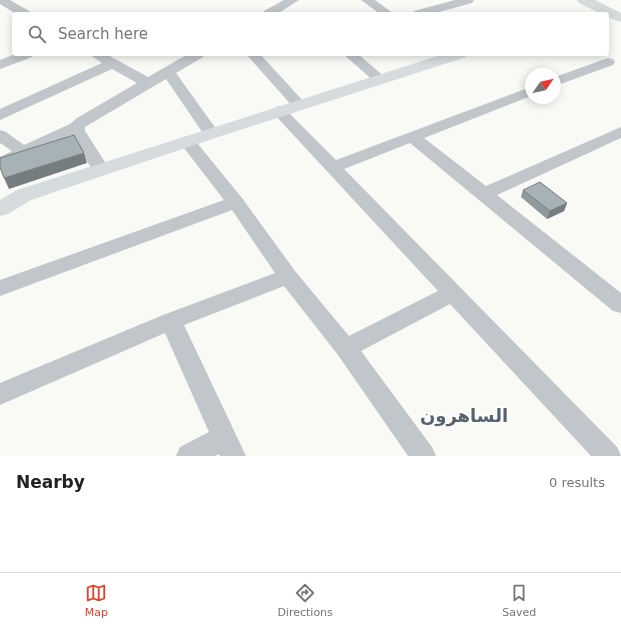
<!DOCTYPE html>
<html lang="en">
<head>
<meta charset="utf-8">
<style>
	body { margin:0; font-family:"DejaVu Sans",Cairo,sans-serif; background:#f6f6f6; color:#222 }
	.compass { position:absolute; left:525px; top:68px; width:36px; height:36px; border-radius:50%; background:#fff; box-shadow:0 2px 10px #0003; rotate:56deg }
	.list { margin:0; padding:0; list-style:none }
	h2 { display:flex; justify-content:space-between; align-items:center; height:52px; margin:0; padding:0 16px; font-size:17px }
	h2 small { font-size:13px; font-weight:400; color:#767676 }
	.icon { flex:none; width:22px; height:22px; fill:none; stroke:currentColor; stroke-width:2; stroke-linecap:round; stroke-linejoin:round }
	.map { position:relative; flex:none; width:621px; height:456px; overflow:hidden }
	.search { position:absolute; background:#fff; box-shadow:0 2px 10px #0003; left:12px; right:12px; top:12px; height:44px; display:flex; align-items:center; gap:10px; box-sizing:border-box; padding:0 14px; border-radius:4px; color:#767676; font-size:15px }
	.sheet { height:116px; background:#fff }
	nav { display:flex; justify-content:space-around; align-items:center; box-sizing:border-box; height:56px; border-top:1px solid #e0e0e0; background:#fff; font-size:11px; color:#767676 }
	nav a { display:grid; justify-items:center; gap:2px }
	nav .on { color:#e5402a }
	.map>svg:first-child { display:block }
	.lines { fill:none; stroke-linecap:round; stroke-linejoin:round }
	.street { fill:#c0c6c9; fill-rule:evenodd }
	.secondary { fill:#d6dbde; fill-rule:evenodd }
	.wall { fill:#90999d }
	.shaded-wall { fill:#757d7f }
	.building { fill:#a7b2b6; stroke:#757d7f }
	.labels { text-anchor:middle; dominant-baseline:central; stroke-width:4; stroke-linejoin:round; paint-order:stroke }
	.near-district-label { font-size:18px; font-weight:bold; fill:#56656d; stroke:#fff }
</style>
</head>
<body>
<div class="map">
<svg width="621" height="456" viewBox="0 0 621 456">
	<rect width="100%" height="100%" fill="#f9f9f6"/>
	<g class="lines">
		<g class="street">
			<polygon points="0,0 10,0 29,11 31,14 16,14 0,4"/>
			<polygon points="284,0 299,0 277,14 262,14 264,11"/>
			<polygon points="361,0 375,0 394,14 380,14"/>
			<polygon points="455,0 474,0 472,3 432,14 412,14 414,11"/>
			<polygon points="15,54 34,54 32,57 0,69 0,60"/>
			<polygon points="89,54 106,54 148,77 188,54 205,54 203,57 176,73 219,133 217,136 211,138 205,136 166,79 85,127 85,131 110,170 107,174 101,175 95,174 71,135 6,168 0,169 0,157 12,151 0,143 0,130 6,132 24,145 70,124 77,118 137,83 112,69 0,120 0,109 102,63"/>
			<polygon points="246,54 260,54 304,102 307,105 304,108 299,110 294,108"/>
			<polygon points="343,54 358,54 387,79 385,82 380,83 375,82"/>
			<polygon points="608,58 613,59 615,62 613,65 555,86 555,77"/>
			<polygon points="531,87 531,96 424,138 486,186 621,127 621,138 497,195 621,293 621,313 613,311 410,143 344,169 617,447 621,456 591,456 450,304 361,351 432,447 436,456 408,456 338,355 284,286 184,325 246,456 220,456 219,454 215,456 176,456 180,447 209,432 165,333 0,405 0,383 163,315 275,273 232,210 0,296 0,280 224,200 181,144 179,141 181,138 187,136 193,138 242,198 295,271 349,336 438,291 274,114 271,111 274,108 279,106 284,108 336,160"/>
		</g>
		<g class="secondary">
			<polygon points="577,0 595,0 621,13 621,22 607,17 607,14 602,14 579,3"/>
			<polygon points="444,54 468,54 466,57 218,137 31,200 8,214 0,216 0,200 17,190"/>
		</g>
	</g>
	<polygon class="wall" points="523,190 567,203 564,211 547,219 521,197"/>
	<g class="shaded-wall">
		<polygon points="84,153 87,163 9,189 4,178"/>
		<polygon points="567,203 564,211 547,219 550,211"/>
	</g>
	<g class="building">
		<polygon points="74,135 84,153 4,178 0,167 0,158"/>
		<polygon points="540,182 567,203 550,211 523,190"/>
	</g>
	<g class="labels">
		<g class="near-district-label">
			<text x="464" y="415">الساهرون</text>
		</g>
	</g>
</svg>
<svg class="compass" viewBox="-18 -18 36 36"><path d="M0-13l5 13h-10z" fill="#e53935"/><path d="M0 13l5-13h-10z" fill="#767676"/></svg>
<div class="search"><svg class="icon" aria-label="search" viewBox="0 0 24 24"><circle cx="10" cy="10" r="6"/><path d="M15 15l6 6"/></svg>Search here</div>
</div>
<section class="sheet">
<h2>Nearby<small>0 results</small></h2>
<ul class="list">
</ul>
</section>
<nav>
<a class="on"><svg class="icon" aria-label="map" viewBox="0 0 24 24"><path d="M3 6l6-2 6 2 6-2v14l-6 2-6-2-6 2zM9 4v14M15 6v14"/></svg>Map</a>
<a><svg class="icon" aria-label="directions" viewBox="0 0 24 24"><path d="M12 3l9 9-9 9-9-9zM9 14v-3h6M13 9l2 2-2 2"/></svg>Directions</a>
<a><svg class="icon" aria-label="saved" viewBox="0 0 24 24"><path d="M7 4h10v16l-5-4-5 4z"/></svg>Saved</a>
</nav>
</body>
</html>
